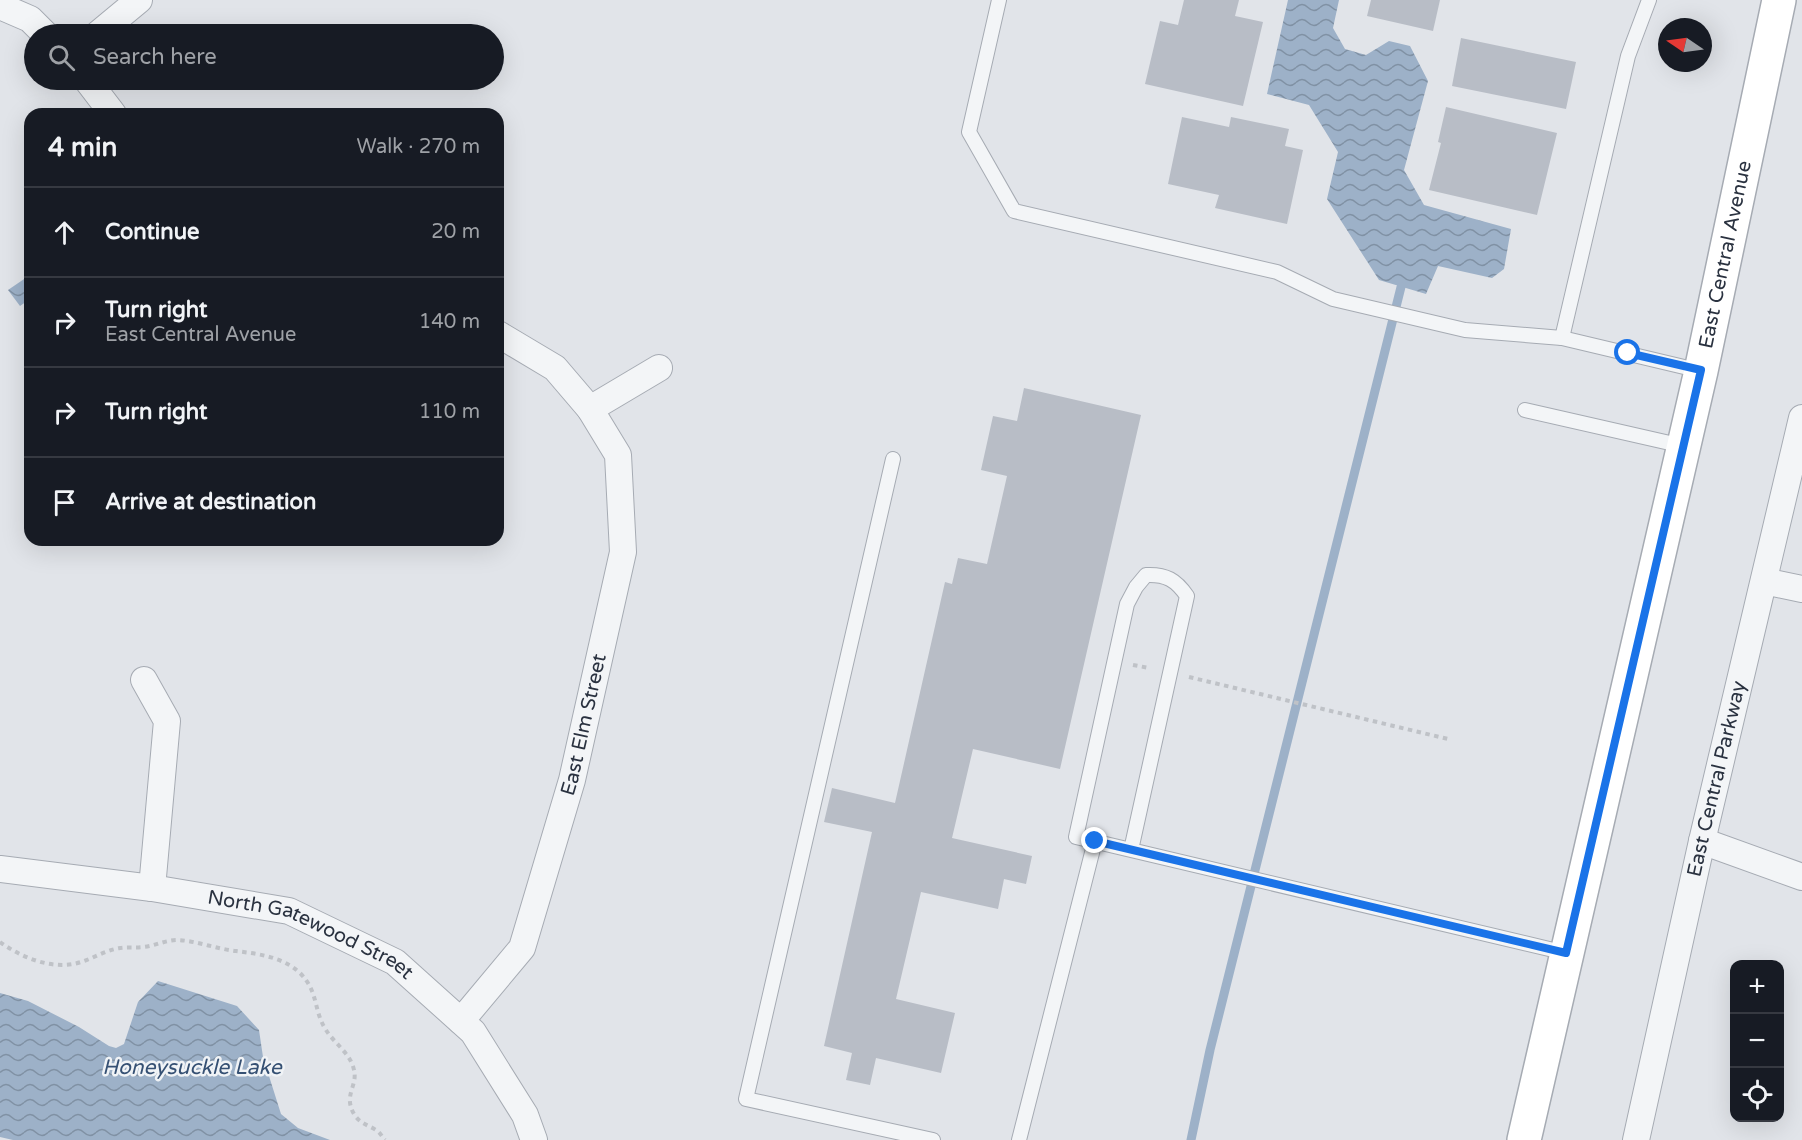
<!DOCTYPE html>
<html lang="en">
<head>
<meta charset="utf-8">
<style>
	body { margin:0; font-family:"Varela Round",sans-serif; background:#20242c; color:#f1f3f6 }
	.controls { position:absolute; right:18px; bottom:18px; display:grid; overflow:hidden; border-radius:12px; box-shadow:0 6px 24px #0002 }
	.controls button { width:54px; height:54px; display:grid; place-items:center; padding:0; border:0; border-bottom:2px solid #363941; background:#171b24; color:#f1f3f6; font:30px sans-serif }
	.compass { position:absolute; left:1658px; top:18px; width:54px; height:54px; border-radius:50%; background:#171b24; box-shadow:0 6px 24px #0002; rotate:283deg }
	.stop { position:absolute; width:18px; height:18px; margin:-14px; border:4px solid #1a73e8; border-radius:50%; background:#fff }
	.stop.end { background:#1a73e8; border-color:#fff; box-shadow:0 2px 6px #0008 }
	.list { margin:0; padding:0; list-style:none }
	h2 { display:flex; justify-content:space-between; align-items:center; height:78px; margin:0; padding:0 24px; font-size:26px }
	h2 small { font-size:20px; font-weight:400; color:#9ea1a6 }
	.list li { display:grid; grid-template-columns:39px 1fr auto; gap:18px; align-items:center; box-sizing:border-box; height:90px; padding:0 24px; border-top:2px solid #363941 }
	.list b { display:block; font-size:22px; white-space:nowrap }
	.list p { margin:0; font-size:20px; white-space:nowrap; color:#9ea1a6 }
	.list em { font-size:20px; font-style:normal; color:#9ea1a6 }
	.icon { flex:none; width:33px; height:33px; fill:none; stroke:currentColor; stroke-width:2; stroke-linecap:round; stroke-linejoin:round }
	.map { position:relative; flex:none; width:1802px; height:1140px; overflow:hidden }
	.search { position:absolute; background:#171b24; box-shadow:0 6px 24px #0002; left:24px; top:24px; width:480px; height:66px; display:flex; align-items:center; gap:15px; box-sizing:border-box; padding:0 21px; border-radius:33px; color:#9ea1a6; font-size:22px }
	.panel { position:absolute; background:#171b24; box-shadow:0 6px 24px #0002; left:24px; top:108px; width:480px; height:438px; border-radius:18px }
	.map>svg:first-child { display:block }
	.water { fill:url(#water-waves) }
	.lines { fill:none; stroke-linecap:round; stroke-linejoin:round }
	.stream { stroke:#9db1c8; stroke-width:9 }
	.building { fill:#b8bdc6 }
	.lane-casing { stroke:#a6abb3; stroke-width:16 }
	.street-casing { stroke:#a6abb3; stroke-width:28 }
	.secondary-casing { stroke:#a6abb3; stroke-width:36 }
	.path { stroke:#bfc2c7; stroke-width:4; stroke-dasharray:4.5 4.5; stroke-linecap:butt }
	.lane { stroke:#f3f5f7; stroke-width:14 }
	.street { stroke:#f3f5f7; stroke-width:26 }
	.secondary { stroke:#fff; stroke-width:33 }
	.route { stroke:#1a73e8; stroke-width:8 }
	.labels { text-anchor:middle; dominant-baseline:central; stroke-width:5; stroke-linejoin:round; paint-order:stroke }
	.street-label { font-size:20px; fill:#2a3240; stroke:#f0f3f6 }
	.water-label { font-size:21px; font-style:italic; fill:#355073; stroke:#f0f3f6 }
</style>
</head>
<body>
<div class="map">
<svg width="1802" height="1140" viewBox="0 0 1802 1140">
	<defs>
		<pattern id="water-waves" width="16" height="10" patternUnits="userSpaceOnUse" patternTransform="scale(1.5)"><rect width="16" height="10" fill="#9db1c8"/><path d="M0 5q4-4 8 0t8 0" fill="none" stroke="#8091a4"/></pattern>
	</defs>
	<rect width="100%" height="100%" fill="#e1e4e9"/>
	<g class="water">
		<polygon points="1288,0 1339,0 1333,28 1345,49 1366,55 1389,41 1410,46 1428,81 1404,170 1424,205 1511,229 1504,269 1492,278 1438,266 1426,294 1379,280 1327,199 1338,152 1309,105 1267,94"/>
		<polygon points="30,275 30,299 20,306 8,290"/>
		<polygon points="158,981 237,1006 259,1030 263,1057 281,1114 298,1128 330,1140 13,1140 0,1137 0,993 28,1001 79,1027 109,1046 116,1048 124,1044 138,1002"/>
	</g>
	<g class="lines">
		<polyline class="stream" points="1191,1140 1210,1050 1401,287"/>
	</g>
	<g class="building">
		<polygon points="1184,0 1239,0 1235,16 1263,22 1243,106 1145,84 1160,21 1178,25"/>
		<polygon points="1371,0 1440,0 1433,31 1367,16"/>
		<polygon points="1461,38 1576,62 1566,109 1452,86"/>
		<polygon points="1446,107 1557,133 1537,215 1429,190 1441,143 1438,142"/>
		<polygon points="1182,117 1229,127 1231,117 1289,129 1285,146 1303,150 1287,224 1215,208 1219,195 1168,184"/>
		<polygon points="1024,388 1141,415 1060,769 973,749 952,838 1032,856 1026,884 1004,879 998,909 921,892 896,999 955,1013 941,1073 876,1058 870,1085 846,1080 852,1053 824,1046 872,832 824,822 832,788 895,803 945,582 952,584 958,558 987,564 1007,476 981,470 993,416 1017,421"/>
	</g>
	<g class="lines">
		<defs>
			<g id="lane">
				<polyline points="999,0 969,132 1014,211 1277,272 1333,299 1465,330 1562,338 1701,371"/>
				<polyline points="1562,338 1628,56 1649,0"/>
				<polyline points="1525,410 1683,446"/>
				<polyline points="893,459 746,1099 933,1140"/>
				<path d="M1131,850L1076,837L1127,604L1136,587L1146,575C1166,574 1176,580 1187,596L1131,850L1566,953"/>
				<polyline points="1019,1140 1095,841"/>
			</g>
			<g id="street">
				<polyline points="0,6 30,19 45,34"/>
				<polyline points="98,34 139,0"/>
				<polyline points="87,80 113,114"/>
				<polyline points="590,409 659,368"/>
				<polyline points="1764,581 1802,589"/>
				<polyline points="144,680 167,721 152,888"/>
				<polyline points="1702,841 1802,877"/>
				<path id="s1" d="M0,869L152,888L289,911L395,962L473,1032L525,1115L534,1140"/>
				<path id="s2" d="M461,1021L522,948L572,780L623,552L618,455L590,409L555,368L498,334"/>
				<path id="s3" d="M1636,1140L1702,841L1802,418"/>
			</g>
			<g id="secondary">
				<path id="s4" d="M1524,1140L1701,371L1779,0"/>
			</g>
		</defs>
		<use href="#lane" class="lane-casing"/>
		<use href="#street" class="street-casing"/>
		<use href="#secondary" class="secondary-casing"/>
		<g class="path">
			<polyline points="1133,665 1149,668"/>
			<polyline points="1189,677 1448,739"/>
			<path d="M0,942C22,958 54,971 81,962C94,958 106,950 120,948C127,947 135,948 143,947C155,946 165,940 178,940C197,941 217,949 236,951C259,954 283,957 300,973C319,992 313,1010 326,1030C334,1043 351,1054 354,1070C358,1086 343,1095 354,1114C359,1123 368,1125 376,1130C380,1132 382,1137 385,1140"/>
		</g>
		<use href="#lane" class="lane"/>
		<use href="#street" class="street"/>
		<use href="#secondary" class="secondary"/>
	</g>
	<g class="lines">
		<polyline class="route" points="1095,841 1566,953 1701,370 1628,353"/>
	</g>
	<g class="labels">
		<g class="street-label">
			<text stroke="none"><textPath href="#s4" startOffset="908">East Central Avenue</textPath></text>
			<text stroke="none"><textPath href="#s2" startOffset="327">East Elm Street</textPath></text>
			<text stroke="none"><textPath href="#s3" startOffset="370">East Central Parkway</textPath></text>
			<text stroke="none"><textPath href="#s1" startOffset="320">North Gatewood Street</textPath></text>
		</g>
		<g class="water-label">
			<text x="192" y="1067">Honeysuckle Lake</text>
		</g>
	</g>
</svg>
<div class="controls">
<button>+</button>
<button>−</button>
<button><svg class="icon" aria-label="locate" viewBox="0 0 24 24"><circle cx="12" cy="12" r="6"/><path d="M12 2v4M12 18v4M2 12h4M18 12h4"/></svg></button>
</div>
<svg class="compass" viewBox="-18 -18 36 36"><path d="M0-13l5 13h-10z" fill="#e53935"/><path d="M0 13l5-13h-10z" fill="#9ea1a6"/></svg>
<div class="stop" style="left:1628px;top:353px"></div>
<div class="stop end" style="left:1095px;top:841px"></div>
<div class="search"><svg class="icon" aria-label="search" viewBox="0 0 24 24"><circle cx="10" cy="10" r="6"/><path d="M15 15l6 6"/></svg>Search here</div>
<section class="panel">
<h2>4 min<small>Walk · 270 m</small></h2>
<ul class="list">
<li><svg class="icon" aria-label="ahead" viewBox="0 0 24 24"><path d="M12 20V5M6 11l6-6 6 6"/></svg><div><b>Continue</b></div><em>20 m</em></li>
<li><svg class="icon" aria-label="right" viewBox="0 0 24 24"><path d="M7 20v-9h11M14 6l5 5-5 5"/></svg><div><b>Turn right</b><p>East Central Avenue</p></div><em>140 m</em></li>
<li><svg class="icon" aria-label="right" viewBox="0 0 24 24"><path d="M7 20v-9h11M14 6l5 5-5 5"/></svg><div><b>Turn right</b></div><em>110 m</em></li>
<li><svg class="icon" aria-label="arrive" viewBox="0 0 24 24"><path d="M6 21V4h12l-3 4 3 4H6"/></svg><div><b>Arrive at destination</b></div></li>
</ul>
</section>
</div>
</body>
</html>
